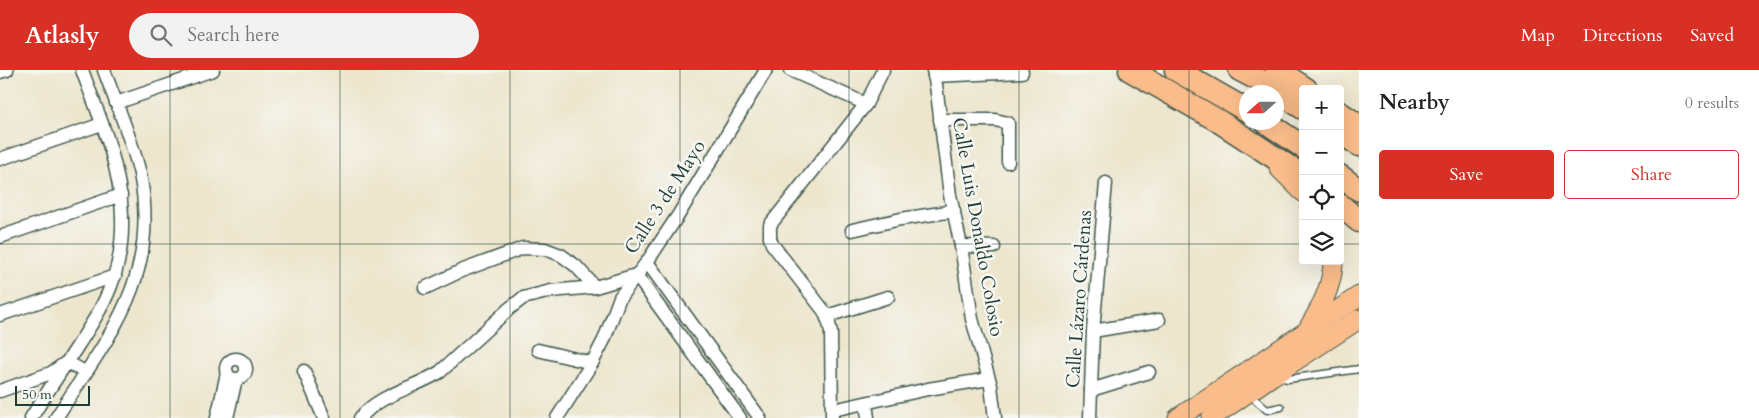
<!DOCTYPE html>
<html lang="en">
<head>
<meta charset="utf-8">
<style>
	body { margin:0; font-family:Cardo,serif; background:#f2f2f2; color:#222 }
	.controls { position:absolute; right:15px; top:15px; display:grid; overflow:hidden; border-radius:5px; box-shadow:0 5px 20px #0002 }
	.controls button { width:45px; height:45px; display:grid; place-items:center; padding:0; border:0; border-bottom:1px solid #e0e0e0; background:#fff; color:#222; font:25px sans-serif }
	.compass { position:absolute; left:1239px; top:15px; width:45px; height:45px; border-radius:50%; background:#fff; box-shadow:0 5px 20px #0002; rotate:249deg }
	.scale { position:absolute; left:15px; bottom:12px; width:75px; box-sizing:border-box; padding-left:5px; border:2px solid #1f3d34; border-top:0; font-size:14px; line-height:18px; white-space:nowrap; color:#1f3d34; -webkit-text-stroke:4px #f6f6f2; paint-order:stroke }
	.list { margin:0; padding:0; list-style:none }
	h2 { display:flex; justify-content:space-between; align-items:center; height:65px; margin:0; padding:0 20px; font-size:21px }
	h2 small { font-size:16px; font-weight:400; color:#767676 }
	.actions { display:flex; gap:10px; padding:15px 20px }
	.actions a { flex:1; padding:11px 0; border:1px solid #d93025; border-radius:5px; text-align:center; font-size:18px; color:#d93025 }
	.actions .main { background:#d93025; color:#fff }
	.icon { flex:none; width:28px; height:28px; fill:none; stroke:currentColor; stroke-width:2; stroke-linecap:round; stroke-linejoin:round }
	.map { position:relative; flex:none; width:1359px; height:348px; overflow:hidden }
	header { display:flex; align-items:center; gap:30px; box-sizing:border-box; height:70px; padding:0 25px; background:#d93025; color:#fff }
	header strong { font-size:24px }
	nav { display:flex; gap:28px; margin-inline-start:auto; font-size:18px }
	.search { width:350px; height:45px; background:#f2f2f2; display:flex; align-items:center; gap:12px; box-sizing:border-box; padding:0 18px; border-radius:28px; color:#767676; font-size:19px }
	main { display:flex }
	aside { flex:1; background:#fff }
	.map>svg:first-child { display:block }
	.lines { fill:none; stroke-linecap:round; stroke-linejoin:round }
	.lane-casing { stroke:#3e564b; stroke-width:9 }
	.street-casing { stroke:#3e564b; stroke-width:15 }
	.primary-casing { stroke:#3e564b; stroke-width:21 }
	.highway-casing { stroke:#3e564b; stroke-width:25 }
	.lane { stroke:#fff; stroke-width:6 }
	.street { stroke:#fff; stroke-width:12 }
	.primary { stroke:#f9bc8a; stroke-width:19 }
	.highway { stroke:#f9bc8a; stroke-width:22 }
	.grid { fill:none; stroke:#1f3d34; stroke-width:1; stroke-opacity:0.55 }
	.labels { text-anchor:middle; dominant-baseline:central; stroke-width:5; stroke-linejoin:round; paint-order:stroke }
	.street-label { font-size:19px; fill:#1f3d34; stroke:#f6f6f2 }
</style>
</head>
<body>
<header>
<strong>Atlasly</strong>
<div class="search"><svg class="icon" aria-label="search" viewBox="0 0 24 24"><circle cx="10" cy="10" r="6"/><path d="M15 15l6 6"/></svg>Search here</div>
<nav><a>Map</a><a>Directions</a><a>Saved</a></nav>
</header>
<main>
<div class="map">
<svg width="1359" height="348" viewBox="0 0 1359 348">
	<rect width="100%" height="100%" fill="#f6f6f2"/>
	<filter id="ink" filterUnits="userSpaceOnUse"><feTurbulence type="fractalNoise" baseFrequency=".02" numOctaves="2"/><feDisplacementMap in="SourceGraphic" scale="10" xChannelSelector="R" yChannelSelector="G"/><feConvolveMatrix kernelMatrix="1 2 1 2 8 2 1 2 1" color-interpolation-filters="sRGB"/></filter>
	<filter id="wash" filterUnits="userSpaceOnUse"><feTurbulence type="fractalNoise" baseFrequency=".0096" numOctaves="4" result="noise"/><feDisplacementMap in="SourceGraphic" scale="20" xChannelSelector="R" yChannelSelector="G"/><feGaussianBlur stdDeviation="1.12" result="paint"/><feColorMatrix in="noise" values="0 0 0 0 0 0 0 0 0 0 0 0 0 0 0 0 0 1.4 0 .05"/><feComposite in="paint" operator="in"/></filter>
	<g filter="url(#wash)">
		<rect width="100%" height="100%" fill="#ede6cd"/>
	</g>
	<g filter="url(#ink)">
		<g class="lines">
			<defs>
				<g id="lane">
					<polyline points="1279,307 1288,309 1359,299"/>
					<polyline points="1249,324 1267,340 1281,337"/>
				</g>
				<g id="street">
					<polyline points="790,0 866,34"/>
					<polyline points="933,0 936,15 950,125 961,176 972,249 991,316 995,348"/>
					<polyline points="0,2 7,0"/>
					<polyline points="934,6 1022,2"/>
					<polyline points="116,33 213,0"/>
					<polyline points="940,50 995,50 1008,53 1008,92"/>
					<polyline points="0,89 102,54"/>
					<polyline points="852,160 901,149 954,141"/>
					<polyline points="0,167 121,125"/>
					<polyline points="961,176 994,177"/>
					<polyline points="647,192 760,348"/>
					<polyline points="636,205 740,348"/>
					<polyline points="425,218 461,201 523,178 545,179 561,185 576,196 595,217"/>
					<polyline points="0,245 115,206"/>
					<polyline points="827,246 888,227"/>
					<polyline points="1093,261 1159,250"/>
					<polyline points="538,280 592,293"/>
					<circle cx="236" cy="299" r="10"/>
					<polyline points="304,301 324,348"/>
					<polyline points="1091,320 1149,302"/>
					<polyline points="0,321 51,303 67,292 85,302"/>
					<polyline points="866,333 868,348"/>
					<polyline points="833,340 928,319 989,309"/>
					<path d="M31,348C46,324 61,301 77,277C91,255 106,233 114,207C125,174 124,135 116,101C109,67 94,33 82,0"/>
					<path d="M56,348C108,267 161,208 140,104C132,69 116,34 104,0"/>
					<polyline points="217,348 227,303"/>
					<polyline points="227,348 236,309"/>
					<path d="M360,348C380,324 414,318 440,302L510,238L523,228L551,221L595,217L636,205"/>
					<polyline points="557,348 592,293 604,270 620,227 647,192 679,144 766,0"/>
					<polyline points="832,348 831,263 829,253 824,241 772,174 770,168 770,155 866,34 883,0"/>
					<polyline points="1090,348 1093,261 1106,113"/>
				</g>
				<g id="primary">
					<polyline points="1279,98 1303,122"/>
					<path d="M1309,257C1321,238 1333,214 1333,191"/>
					<polyline points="1178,348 1359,226"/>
					<polyline points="1211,348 1272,306 1359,249"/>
				</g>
				<g id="highway">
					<polyline points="1130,0 1217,50 1303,106"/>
					<polyline points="1176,0 1246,40"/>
					<polyline points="1240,0 1263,12 1303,38"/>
					<polyline points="1277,0 1306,19"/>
					<polyline points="1340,43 1359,56"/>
					<polyline points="1266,52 1303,77"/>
					<polyline points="1340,62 1359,75"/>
					<polyline points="1340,106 1359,120"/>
					<polyline points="1340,135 1359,151"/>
				</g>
			</defs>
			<use href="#lane" class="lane-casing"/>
			<use href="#street" class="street-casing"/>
			<use href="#primary" class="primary-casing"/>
			<use href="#highway" class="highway-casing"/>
			<use href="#lane" class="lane"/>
			<use href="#street" class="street"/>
			<use href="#primary" class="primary"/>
			<use href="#highway" class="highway"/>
		</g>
	</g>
	<path class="grid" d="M170,0V348M340,0V348M510,0V348M680,0V348M849,0V348M1019,0V348M1189,0V348M0,174H1303M1340,174H1359"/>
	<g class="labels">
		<g class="street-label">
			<text transform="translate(665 127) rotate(-57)">Calle 3 de Mayo</text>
			<text transform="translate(978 157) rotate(80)">Calle Luis Donaldo Colosio</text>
			<text transform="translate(1079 229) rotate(-86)">Calle Lázaro Cárdenas</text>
		</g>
	</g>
</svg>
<div class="controls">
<button>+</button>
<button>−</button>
<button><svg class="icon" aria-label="locate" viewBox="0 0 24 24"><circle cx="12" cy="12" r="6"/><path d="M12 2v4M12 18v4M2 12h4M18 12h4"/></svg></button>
<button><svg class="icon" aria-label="layers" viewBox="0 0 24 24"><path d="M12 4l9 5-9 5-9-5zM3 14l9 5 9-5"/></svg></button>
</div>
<svg class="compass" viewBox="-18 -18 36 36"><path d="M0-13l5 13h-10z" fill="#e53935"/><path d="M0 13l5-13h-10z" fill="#767676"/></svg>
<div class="scale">50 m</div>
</div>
<aside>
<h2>Nearby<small>0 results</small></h2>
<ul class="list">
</ul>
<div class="actions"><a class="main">Save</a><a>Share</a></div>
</aside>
</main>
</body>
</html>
